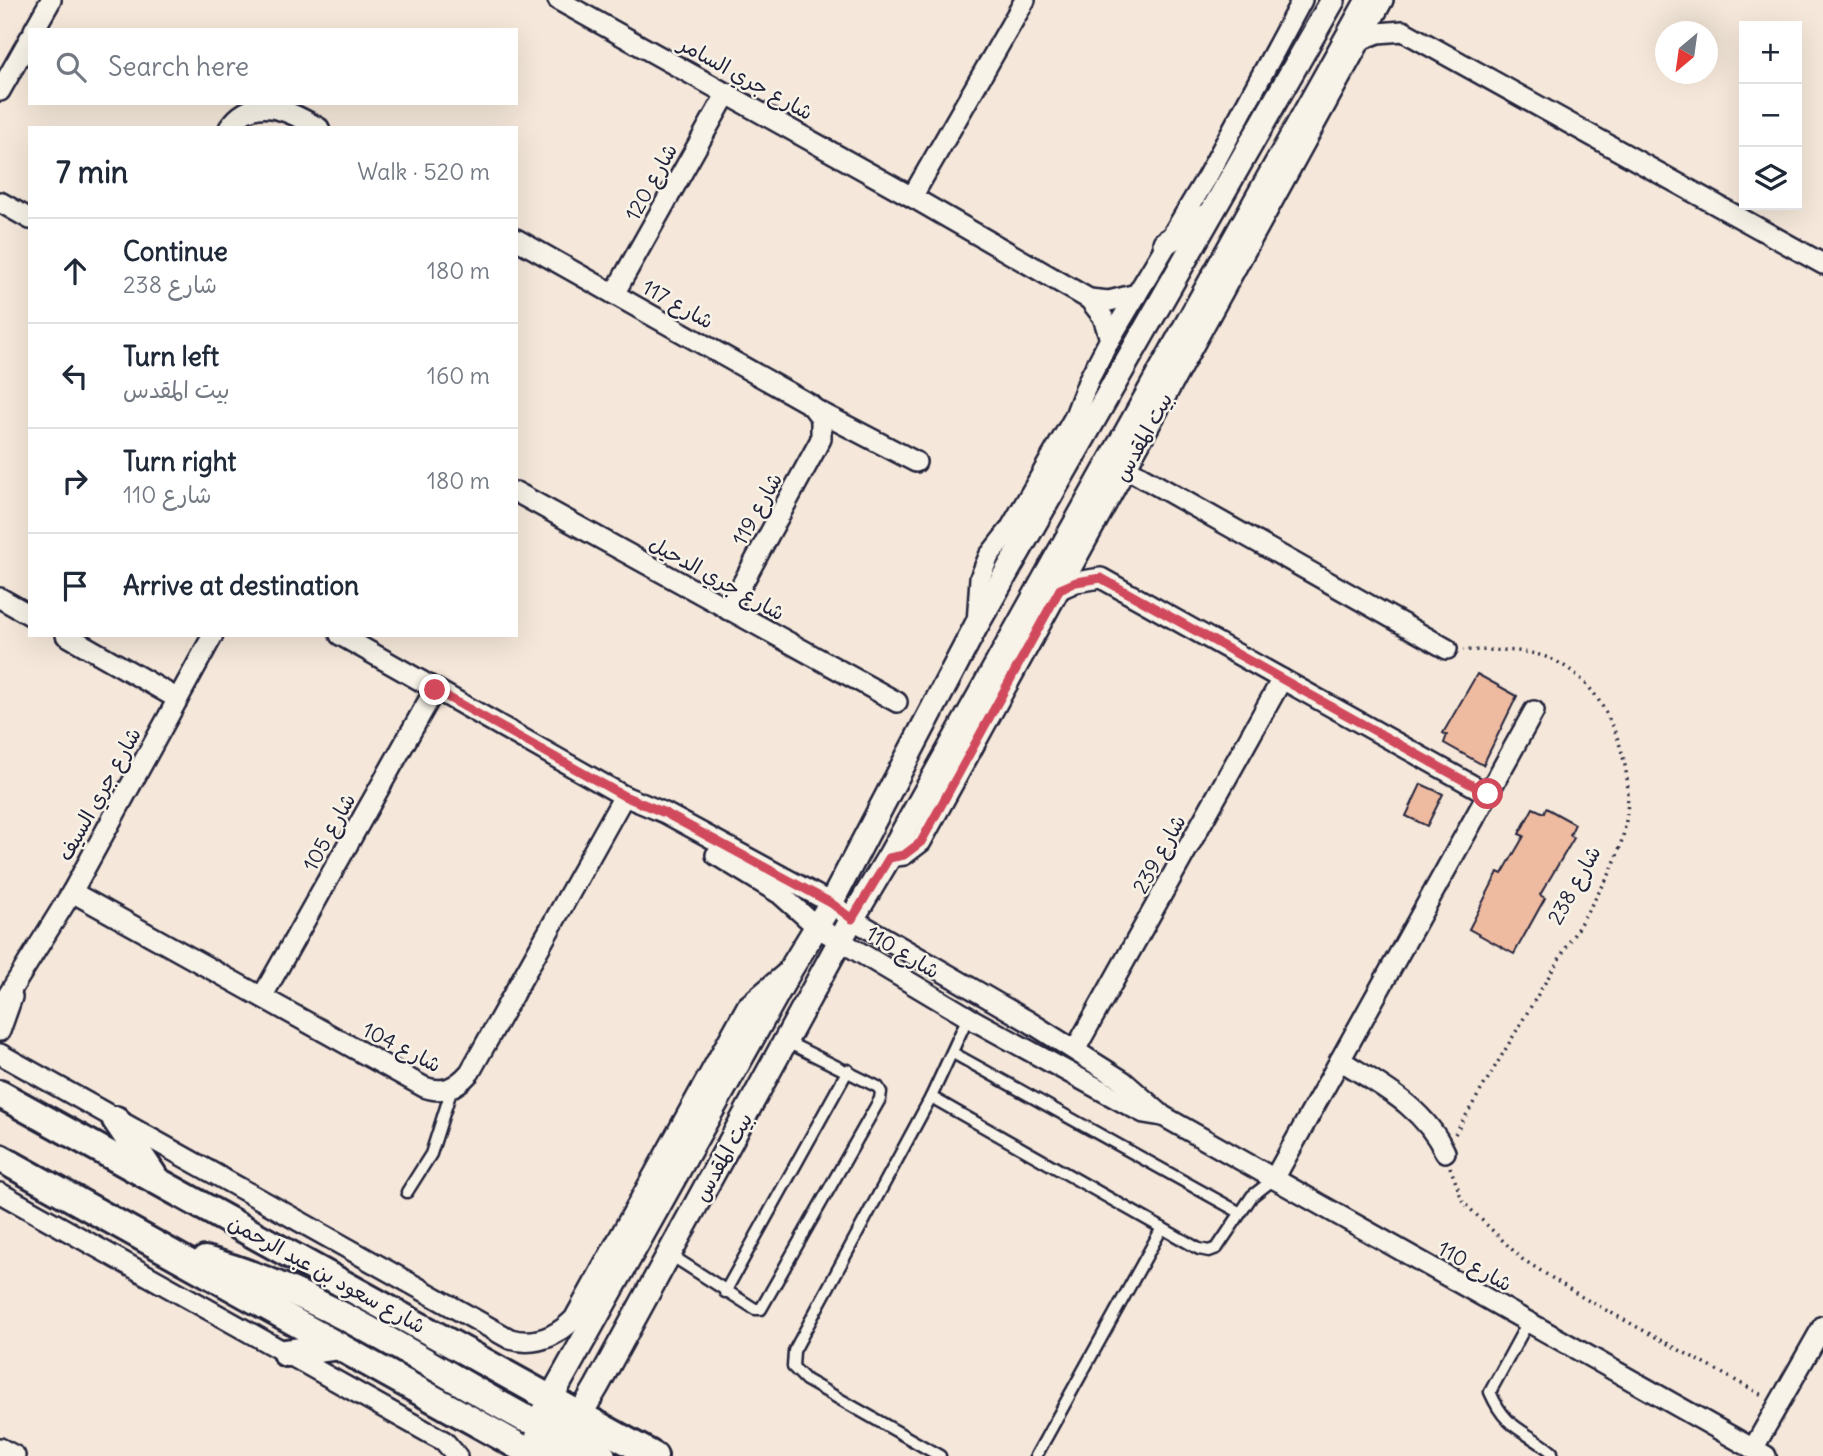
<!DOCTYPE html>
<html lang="en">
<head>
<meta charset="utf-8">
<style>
	body { margin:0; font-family:Delius,"Playpen Sans Arabic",sans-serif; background:#f6f6f7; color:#1f2937 }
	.controls { position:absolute; right:21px; top:21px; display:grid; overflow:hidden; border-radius:0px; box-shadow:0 7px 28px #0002 }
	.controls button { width:63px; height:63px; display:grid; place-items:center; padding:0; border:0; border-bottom:2px solid #e0e1e3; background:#fff; color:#1f2937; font:35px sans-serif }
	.compass { position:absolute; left:1655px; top:21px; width:63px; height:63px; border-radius:50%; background:#fff; box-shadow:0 7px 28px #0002; rotate:209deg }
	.stop { position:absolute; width:21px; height:21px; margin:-16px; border:5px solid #d1495b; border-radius:50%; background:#fff }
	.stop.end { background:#d1495b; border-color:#fff; box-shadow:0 2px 7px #0008 }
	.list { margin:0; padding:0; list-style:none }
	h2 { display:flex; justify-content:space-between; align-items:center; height:91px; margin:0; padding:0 28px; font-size:30px }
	h2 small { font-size:23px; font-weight:400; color:#747a83 }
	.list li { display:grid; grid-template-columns:46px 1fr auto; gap:21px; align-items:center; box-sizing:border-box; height:105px; padding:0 28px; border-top:2px solid #e0e1e3 }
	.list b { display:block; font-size:26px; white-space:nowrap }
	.list p { margin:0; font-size:23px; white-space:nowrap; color:#747a83 }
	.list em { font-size:23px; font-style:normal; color:#747a83 }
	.icon { flex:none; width:38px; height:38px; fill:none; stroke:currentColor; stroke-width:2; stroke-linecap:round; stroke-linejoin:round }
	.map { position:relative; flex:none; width:1823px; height:1456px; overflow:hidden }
	.search { position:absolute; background:#fff; box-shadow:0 7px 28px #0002; left:28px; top:28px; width:490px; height:77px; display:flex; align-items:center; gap:18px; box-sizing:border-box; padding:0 24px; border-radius:0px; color:#747a83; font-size:26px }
	.panel { position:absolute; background:#fff; box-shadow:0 7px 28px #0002; left:28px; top:126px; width:490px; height:511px; border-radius:0px }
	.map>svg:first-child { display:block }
	.building { fill:#eebba0; stroke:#22223b; stroke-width:2 }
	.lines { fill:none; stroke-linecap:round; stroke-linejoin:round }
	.service-casing { stroke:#22223b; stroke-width:15 }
	.minor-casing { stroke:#22223b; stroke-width:24 }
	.tertiary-casing { stroke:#22223b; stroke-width:28 }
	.secondary-casing { stroke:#22223b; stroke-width:32 }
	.path { stroke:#22223b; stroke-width:3.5; stroke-dasharray:2 5; stroke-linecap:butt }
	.service { stroke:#f7f3e8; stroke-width:10 }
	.minor { stroke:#f7f3e8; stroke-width:19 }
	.tertiary { stroke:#f7f3e8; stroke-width:23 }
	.secondary { stroke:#f7f3e8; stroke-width:26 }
	.route { stroke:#d1495b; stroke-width:9 }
	.labels { text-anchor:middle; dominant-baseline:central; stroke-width:5; stroke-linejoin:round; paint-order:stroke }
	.street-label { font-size:21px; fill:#22223b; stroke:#f7f3e8 }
</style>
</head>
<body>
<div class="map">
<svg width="1823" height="1456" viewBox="0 0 1823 1456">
	<rect width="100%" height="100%" fill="#f5e8da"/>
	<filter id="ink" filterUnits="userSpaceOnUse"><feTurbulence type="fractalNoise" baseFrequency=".0143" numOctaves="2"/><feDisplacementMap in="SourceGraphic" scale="14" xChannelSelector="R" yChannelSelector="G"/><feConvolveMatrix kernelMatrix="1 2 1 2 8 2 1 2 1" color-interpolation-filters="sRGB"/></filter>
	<g filter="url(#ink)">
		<g class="building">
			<polygon points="1477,674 1517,696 1483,765 1444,743 1447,735 1443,733"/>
			<polygon points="1421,784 1443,794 1427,826 1406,816"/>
			<polygon points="1533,808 1544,813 1546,808 1575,824 1570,835 1574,838 1540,895 1545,898 1514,954 1469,929 1498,872 1502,874 1524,836 1519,834"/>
		</g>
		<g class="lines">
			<defs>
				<g id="service">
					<polyline points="968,1017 931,1097 1199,1249 1209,1251 1217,1248 1252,1196 1274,1179"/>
					<polyline points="953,1053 1239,1212"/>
					<polyline points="931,1097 794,1351 793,1367 806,1380 940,1456"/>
					<polyline points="407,1192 431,1154 452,1088"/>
					<polyline points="669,1254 755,1309 761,1309 880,1099 881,1092 878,1087 787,1042"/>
					<polyline points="725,1292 848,1070"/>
					<path d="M1528,1322L1490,1392C1507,1431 1523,1428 1552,1452V1456"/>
					<polyline points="1036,1456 1162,1228"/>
				</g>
				<g id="minor">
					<polyline points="558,0 912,197 1089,299 1103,317 1110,339"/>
					<polyline points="34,30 51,0"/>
					<polyline points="1362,39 1378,33 1403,31 1823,264"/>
					<polyline points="0,91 30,38"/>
					<path d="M229,128C254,92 289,111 319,128"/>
					<polyline points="912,197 1025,0"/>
					<polyline points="0,202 30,219"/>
					<polyline points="516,239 811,405 821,418 821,439 728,610"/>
					<polyline points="614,294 727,93"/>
					<polyline points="1089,299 1109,301 1137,294"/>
					<polyline points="816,410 916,462"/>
					<polyline points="1126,468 1447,649"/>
					<polyline points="516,492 897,702"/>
					<polyline points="1060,589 1076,582 1101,578 1488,794"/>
					<polyline points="0,598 30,615"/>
					<polyline points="977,624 980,578 989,556 1010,529 1074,418 1089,379 1110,339 1207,177 1302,0"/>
					<polyline points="66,635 178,699"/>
					<polyline points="340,635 624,796 665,813 831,903 852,919 1028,1021 1123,1081 1163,1116 1766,1456"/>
					<polyline points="716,855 780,894 817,927 968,1017 1130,1106 1144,1113 1162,1116"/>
					<polyline points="889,857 904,855 921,842 1383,0"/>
					<path d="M72,892L424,1087C443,1094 456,1088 470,1072L624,796"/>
					<polyline points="262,997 435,689"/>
					<polyline points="0,1008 72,892 213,635"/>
					<polyline points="0,1031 12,997"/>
					<polyline points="1075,1050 1282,679"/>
					<path d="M0,1054L510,1339C535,1346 556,1337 574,1319L747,1006L787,972"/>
					<path d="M1340,1060C1381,1086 1423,1106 1445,1152"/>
					<polyline points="1274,1179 1534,711"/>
					<polyline points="0,1193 431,1434 444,1441 457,1456"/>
					<polyline points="0,1448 15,1456"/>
					<polyline points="1753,1449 1823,1326"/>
				</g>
				<g id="tertiary">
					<polyline points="1165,243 1207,216"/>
					<polyline points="542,1414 792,967 831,903 976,626 1333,0"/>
					<polyline points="556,1456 597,1386 852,919 889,857 1368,0"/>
				</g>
				<g id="secondary">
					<polyline points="0,1094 654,1456"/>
					<polyline points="116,1120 153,1175"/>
					<polyline points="0,1158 536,1456"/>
					<path d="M205,1260C317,1290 422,1362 524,1418L555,1425L582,1415"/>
					<polyline points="286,1353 339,1346"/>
					<polyline points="539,1437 567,1437 602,1456"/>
				</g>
			</defs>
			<use href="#service" class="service-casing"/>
			<use href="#minor" class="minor-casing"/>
			<use href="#tertiary" class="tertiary-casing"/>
			<use href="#secondary" class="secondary-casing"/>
			<g class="path">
				<path d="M1455,1134L1608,877C1634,823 1635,770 1608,717C1596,692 1579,672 1553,660C1525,647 1493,651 1463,650"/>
				<polyline points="1450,1167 1463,1202 1522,1259 1582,1297 1764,1396"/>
			</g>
			<use href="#service" class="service"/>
			<use href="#minor" class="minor"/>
			<use href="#tertiary" class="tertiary"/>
			<use href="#secondary" class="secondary"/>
		</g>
	</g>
	<g class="lines" filter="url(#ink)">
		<polyline class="route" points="435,690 624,796 665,813 831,903 852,919 889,858 904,855 921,842 1060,589 1076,582 1101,578 1488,794"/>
	</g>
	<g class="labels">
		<g class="street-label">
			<text transform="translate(746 78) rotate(29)">شارع جري السامر</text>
			<text transform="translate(651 182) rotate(-61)">شارع 120</text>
			<text transform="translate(678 304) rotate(29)">شارع 117</text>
			<text transform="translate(1143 437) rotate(-61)">بيت المقدس</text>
			<text transform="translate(757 509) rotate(-61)">شارع 119</text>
			<text transform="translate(717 578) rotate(29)">شارع جري الدحيل</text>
			<text transform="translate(99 794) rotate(-61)">شارع جري السيف</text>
			<text transform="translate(329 832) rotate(-61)">شارع 105</text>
			<text transform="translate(1159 854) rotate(-61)">شارع 239</text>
			<text transform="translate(1574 885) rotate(-61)">شارع 238</text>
			<text transform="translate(903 952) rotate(31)">شارع 110</text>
			<text transform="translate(402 1047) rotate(27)">شارع 104</text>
			<text transform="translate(723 1157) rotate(-61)">بيت المقدس</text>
			<text transform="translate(1475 1266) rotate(29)">شارع 110</text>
			<text transform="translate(327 1274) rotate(29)">شارع سعود بن عبد الرحمن</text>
		</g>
	</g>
</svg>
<div class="controls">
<button>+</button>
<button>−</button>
<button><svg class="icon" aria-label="layers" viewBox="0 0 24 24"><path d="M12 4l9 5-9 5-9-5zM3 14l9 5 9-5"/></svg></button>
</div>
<svg class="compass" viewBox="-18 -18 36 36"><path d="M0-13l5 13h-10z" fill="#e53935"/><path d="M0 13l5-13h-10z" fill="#747a83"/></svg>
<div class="stop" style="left:1488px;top:794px"></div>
<div class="stop end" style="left:435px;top:690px"></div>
<div class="search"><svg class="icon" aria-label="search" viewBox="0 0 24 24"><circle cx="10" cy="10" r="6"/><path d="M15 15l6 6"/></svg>Search here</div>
<section class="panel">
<h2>7 min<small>Walk · 520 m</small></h2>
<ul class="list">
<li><svg class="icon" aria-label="ahead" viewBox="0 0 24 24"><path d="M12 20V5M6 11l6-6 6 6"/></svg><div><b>Continue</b><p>شارع 238</p></div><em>180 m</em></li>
<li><svg class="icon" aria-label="left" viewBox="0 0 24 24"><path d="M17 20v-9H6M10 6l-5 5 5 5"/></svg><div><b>Turn left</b><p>بيت المقدس</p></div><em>160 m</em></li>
<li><svg class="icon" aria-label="right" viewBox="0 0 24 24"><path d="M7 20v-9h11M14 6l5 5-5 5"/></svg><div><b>Turn right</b><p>شارع 110</p></div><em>180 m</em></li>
<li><svg class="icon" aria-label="arrive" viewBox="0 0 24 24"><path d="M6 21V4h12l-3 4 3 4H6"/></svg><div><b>Arrive at destination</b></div></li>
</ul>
</section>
</div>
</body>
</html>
